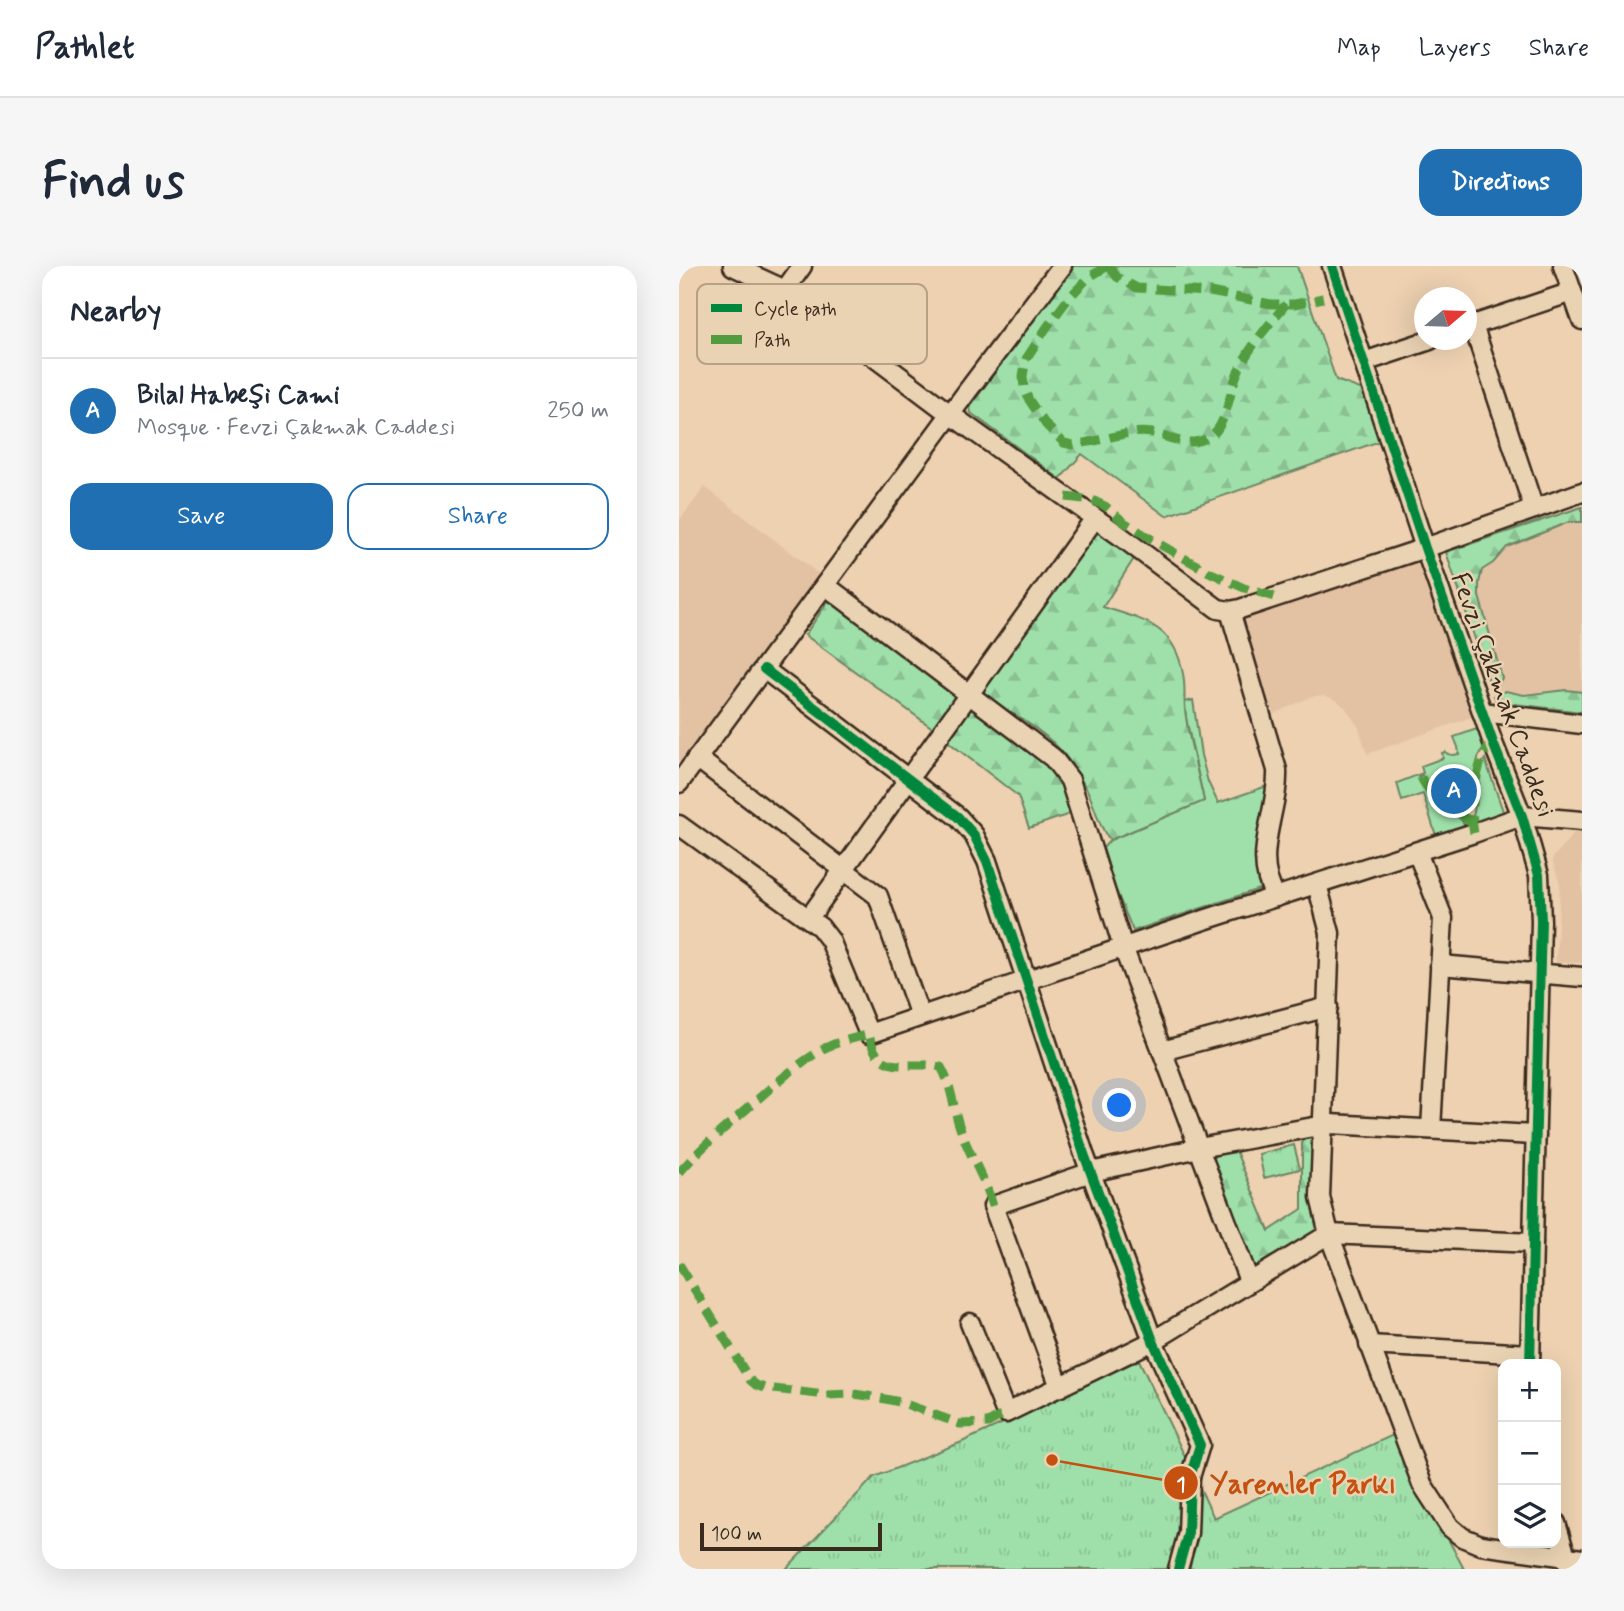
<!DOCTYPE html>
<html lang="en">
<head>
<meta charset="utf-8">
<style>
	body { margin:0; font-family:Mynerve,sans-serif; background:#f6f6f7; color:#1f2937 }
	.controls { position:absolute; right:21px; bottom:21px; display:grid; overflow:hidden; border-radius:14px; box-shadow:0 7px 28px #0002 }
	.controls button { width:63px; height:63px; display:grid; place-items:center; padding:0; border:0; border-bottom:2px solid #e0e1e3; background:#fff; color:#1f2937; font:35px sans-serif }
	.compass { position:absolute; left:735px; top:21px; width:63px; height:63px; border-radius:50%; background:#fff; box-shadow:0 7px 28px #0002; rotate:71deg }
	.scale { position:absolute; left:21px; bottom:18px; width:182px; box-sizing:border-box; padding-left:7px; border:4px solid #3b2a1e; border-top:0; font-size:19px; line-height:24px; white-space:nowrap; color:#3b2a1e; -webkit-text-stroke:5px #ead3b3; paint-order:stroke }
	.you { position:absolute; left:441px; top:840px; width:24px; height:24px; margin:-18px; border:5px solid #fff; border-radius:50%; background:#1a73e8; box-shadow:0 0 0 10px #1a73e833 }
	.badge { display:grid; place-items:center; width:46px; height:46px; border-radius:50%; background:#1f6fb2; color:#fff; font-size:23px; font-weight:700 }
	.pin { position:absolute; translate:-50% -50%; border:4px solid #fff; box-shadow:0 2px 7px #0006 }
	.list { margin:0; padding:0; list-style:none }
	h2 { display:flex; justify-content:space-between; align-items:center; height:91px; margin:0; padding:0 28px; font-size:30px }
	h2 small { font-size:23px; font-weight:400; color:#747a83 }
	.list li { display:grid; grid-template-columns:46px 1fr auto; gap:21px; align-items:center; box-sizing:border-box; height:105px; padding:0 28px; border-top:2px solid #e0e1e3 }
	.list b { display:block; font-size:26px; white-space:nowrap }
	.list p { margin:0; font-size:23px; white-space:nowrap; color:#747a83 }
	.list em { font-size:23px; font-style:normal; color:#747a83 }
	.actions { display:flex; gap:14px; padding:21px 28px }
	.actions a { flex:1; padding:16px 0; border:2px solid #1f6fb2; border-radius:21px; text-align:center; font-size:24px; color:#1f6fb2 }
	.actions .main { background:#1f6fb2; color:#fff }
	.icon { flex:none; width:38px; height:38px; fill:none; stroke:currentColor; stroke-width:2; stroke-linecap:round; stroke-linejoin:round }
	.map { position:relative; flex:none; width:903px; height:1303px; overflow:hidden; border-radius:21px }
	header { display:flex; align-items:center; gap:42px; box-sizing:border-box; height:98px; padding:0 35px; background:#fff; border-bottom:2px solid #e0e1e3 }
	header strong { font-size:33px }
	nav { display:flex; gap:38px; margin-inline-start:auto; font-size:24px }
	.intro { display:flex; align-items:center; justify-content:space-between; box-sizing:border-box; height:168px; padding:0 42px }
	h1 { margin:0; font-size:49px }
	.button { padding:18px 32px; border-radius:21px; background:#1f6fb2; color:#fff; font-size:24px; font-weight:700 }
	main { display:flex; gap:42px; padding:0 42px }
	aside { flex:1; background:#fff; border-radius:21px; box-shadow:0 7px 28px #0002 }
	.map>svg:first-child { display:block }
	.built { fill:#e3c2a3 }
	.grass { fill:#9fe0aa; stroke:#6d8564; stroke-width:2 }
	.forest { fill:url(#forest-firs); stroke:#6d8564; stroke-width:2 }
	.park { fill:url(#park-tufts); stroke:#6d8564; stroke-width:2 }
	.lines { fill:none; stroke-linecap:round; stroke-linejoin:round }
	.minor-casing { stroke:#3b2a1e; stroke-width:23 }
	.minor { stroke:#ead3b3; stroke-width:18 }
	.quiet { stroke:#529c3f; stroke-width:9; stroke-dasharray:18 9; stroke-linecap:butt }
	.cycleway-casing { stroke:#ead3b3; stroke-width:15 }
	.cycleway { stroke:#00873e; stroke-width:10 }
	.labels { text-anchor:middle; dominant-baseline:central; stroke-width:5; stroke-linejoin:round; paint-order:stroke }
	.street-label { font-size:26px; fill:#3b2a1e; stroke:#ead3b3 }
	.key { fill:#ead3b3; stroke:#b6a086; stroke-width:2 }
	.key-label { font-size:19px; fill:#3b2a1e }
	.leader { fill:none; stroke:#c55010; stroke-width:2.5 }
	.callout-dot { fill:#c55010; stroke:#ead3b3; stroke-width:2.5 }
	.mark-label { font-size:21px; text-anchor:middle; font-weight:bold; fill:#fff }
	.callout-label { font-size:28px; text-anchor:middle; font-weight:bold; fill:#c55010; stroke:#ead3b3; stroke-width:5; stroke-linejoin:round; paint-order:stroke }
</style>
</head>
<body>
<header>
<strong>Pathlet</strong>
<nav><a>Map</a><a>Layers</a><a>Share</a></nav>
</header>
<div class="intro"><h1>Find us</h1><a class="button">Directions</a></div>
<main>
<aside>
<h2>Nearby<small></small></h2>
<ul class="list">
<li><span class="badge">A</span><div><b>Bilal Habeşi Cami</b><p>Mosque · Fevzi Çakmak Caddesi</p></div><em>250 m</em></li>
</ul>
<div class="actions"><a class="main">Save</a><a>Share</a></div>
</aside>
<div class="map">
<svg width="903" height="1303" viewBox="0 0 903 1303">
	<defs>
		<pattern id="forest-firs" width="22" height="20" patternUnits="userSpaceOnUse" patternTransform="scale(1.75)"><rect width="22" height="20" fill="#9fe0aa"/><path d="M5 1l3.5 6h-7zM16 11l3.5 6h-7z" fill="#8ac092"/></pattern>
		<pattern id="park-tufts" width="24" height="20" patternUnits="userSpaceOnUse" patternTransform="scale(1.75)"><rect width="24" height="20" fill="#9fe0aa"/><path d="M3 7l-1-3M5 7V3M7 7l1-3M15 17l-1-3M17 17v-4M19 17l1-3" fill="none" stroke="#8ac092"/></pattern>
	</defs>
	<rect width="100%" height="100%" fill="#edd1b1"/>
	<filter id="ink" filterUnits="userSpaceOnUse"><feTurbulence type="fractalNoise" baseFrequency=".0143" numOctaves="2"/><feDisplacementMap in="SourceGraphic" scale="14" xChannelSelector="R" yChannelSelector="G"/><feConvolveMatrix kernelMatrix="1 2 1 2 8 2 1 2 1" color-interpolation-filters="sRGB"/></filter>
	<g filter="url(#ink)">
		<g class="built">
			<polygon points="26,221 144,311 0,499 0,255"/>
			<polygon points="903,241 903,446 818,436 816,434 767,286"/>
			<polygon points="738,289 793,451 688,488 680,462 666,441 657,434 644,429 631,431 595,448 561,350"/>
			<polygon points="898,563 903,563 903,697 877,696 881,618 873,593"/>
		</g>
		<g class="grass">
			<polygon points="514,434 522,489 529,516 539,537 591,519 583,622 454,665 436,622 424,582 431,574 525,535 507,452 506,436"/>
			<path d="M798,463L805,481L799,492L796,513L779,500L772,501L753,523L743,509L739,511L753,533L781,552L788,563L758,573L744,528L723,535L718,517L744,507L742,500L764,492L763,487L766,486C770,490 775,489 780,488L779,481L775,471Z"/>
			<polygon points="806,493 826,551 797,560 794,551 804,496"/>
		</g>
		<g class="forest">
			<polygon points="393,0 618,0 657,114 684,124 701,175 487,250 403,188 381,213 292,147 291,141"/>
			<polygon points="903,241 903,256 890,256 828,281 814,297 803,304 800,317 800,330 823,412 816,423 813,424 767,286"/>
			<path d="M421,263L456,291L424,341C466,354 496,360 504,408C507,422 504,437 507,451C511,479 519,507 525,535L431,574C418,559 416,537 406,520C400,511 395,501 389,493C367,464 331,447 302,428L415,267Z"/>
			<polygon points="150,334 278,432 255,463 126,369"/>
			<polygon points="887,424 903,426 903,446 818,436 815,430 827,425 845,429"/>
			<polygon points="294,440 378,505 394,547 350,562 339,530 267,474 288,444"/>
			<polygon points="624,870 631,871 636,877 641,962 579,1001 572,1001 531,890 556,883 590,965 623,943 623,877"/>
		</g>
		<g class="park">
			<polygon points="615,879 621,903 585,912 580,888"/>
			<polygon points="460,1094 535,1252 714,1169 785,1303 107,1303 195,1211 283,1176"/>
		</g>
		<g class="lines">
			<defs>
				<g id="minor">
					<polyline points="54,0 106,24 271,148 444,272 539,343 551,345 561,343 746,282 903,226"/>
					<polyline points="653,0 746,282 814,477 843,550 860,609 862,655 851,1098"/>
					<polyline points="884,0 903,54"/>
					<polyline points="106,24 123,0"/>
					<polyline points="794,59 855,243"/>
					<polyline points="788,61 893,26"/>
					<polyline points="685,96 751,74"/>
					<polyline points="146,319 374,492 391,514 444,681 570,1015"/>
					<path d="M551,345L598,504C600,547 571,590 597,631"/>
					<polyline points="85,403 279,551 295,569 308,595 405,888 474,1075 521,1179 511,1211 509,1267 499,1303"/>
					<polyline points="803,446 903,458"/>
					<polyline points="18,492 199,630 241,750"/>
					<polyline points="0,517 287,127 383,0"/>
					<polyline points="0,559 141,661 151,674 190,768 525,654 795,567 843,550 903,555"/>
					<polyline points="738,586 764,652 752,863"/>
					<polyline points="638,618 651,667 641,931 650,968 743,1218 771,1261 783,1271 802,1279 903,1293"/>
					<polyline points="130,652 416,252"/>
					<polyline points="761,699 903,711"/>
					<polyline points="483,785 649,741"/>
					<polyline points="291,1057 327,1147 474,1075 650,968 854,977"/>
					<polyline points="690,1079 851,1088"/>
					<polyline points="381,1121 314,940 412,906 520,882 651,858 857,869"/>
					<polyline points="877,1257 890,1301"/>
				</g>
			</defs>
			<use href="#minor" class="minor-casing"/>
			<use href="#minor" class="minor"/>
			<g class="quiet">
				<path d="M429,0L410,11L389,33L368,61L347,93L344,110L345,122L350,134L367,159L385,177L394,179C402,177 411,176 420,174C438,170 455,164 473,167C487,170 500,177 515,176C524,175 532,171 538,164C549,148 551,126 558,108C569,82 589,60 607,38"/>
				<polyline points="430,0 438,11 458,22 531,26 592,38 616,38 644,32"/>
				<polyline points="387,231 413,234 426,240 445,256 482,279 530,306 565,322 596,331"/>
				<path d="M742,511C750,531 776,544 793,557"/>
				<path d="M795,567C791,548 796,509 804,490C806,485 810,481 814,477"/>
				<path d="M0,907C21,882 46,862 71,840C95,819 120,796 148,781C161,775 176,772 190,768C199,814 230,793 262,801C272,818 274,840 280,859C289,887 306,912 314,940"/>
				<polyline points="0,998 71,1114 77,1119 86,1122 147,1129 175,1128 196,1131 221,1136 281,1158 309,1157 327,1147"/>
			</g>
			<defs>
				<g id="cycleway">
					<polyline points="653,0 746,282 814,477 843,550 860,609 862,655 851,1098"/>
					<polyline points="85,403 279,551 295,569 308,595 405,888 474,1075 521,1179 511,1211 509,1267 499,1303"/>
				</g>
			</defs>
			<use href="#cycleway" class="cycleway-casing"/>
			<use href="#cycleway" class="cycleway"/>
		</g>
	</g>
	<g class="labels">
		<g class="street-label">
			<text transform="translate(823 429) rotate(70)">Fevzi Çakmak Caddesi</text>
		</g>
	</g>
	<rect x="18" y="18" width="230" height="80" rx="10" class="key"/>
	<rect x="32" y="38" width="31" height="8" fill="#00873e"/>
	<rect x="32" y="69" width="31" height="9" fill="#529c3f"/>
	<g class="key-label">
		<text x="75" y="49">Cycle path</text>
		<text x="75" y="80">Path</text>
	</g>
	<path class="leader" d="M373 1194L502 1217"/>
	<g class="callout-dot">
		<circle cx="373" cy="1194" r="7"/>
		<circle cx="502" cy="1217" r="18"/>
	</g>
	<g class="mark-label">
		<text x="502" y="1225">1</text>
	</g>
	<g class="callout-label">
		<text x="624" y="1227">Yarenler Parkı</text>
	</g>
</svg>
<div class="controls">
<button>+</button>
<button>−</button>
<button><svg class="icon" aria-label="layers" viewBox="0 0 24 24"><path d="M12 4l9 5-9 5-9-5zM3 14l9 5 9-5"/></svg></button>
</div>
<svg class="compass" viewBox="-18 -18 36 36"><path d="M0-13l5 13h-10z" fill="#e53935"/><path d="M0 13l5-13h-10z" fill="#747a83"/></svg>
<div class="scale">100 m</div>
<div class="you"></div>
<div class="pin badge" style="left:775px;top:525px">A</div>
</div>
</main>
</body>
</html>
